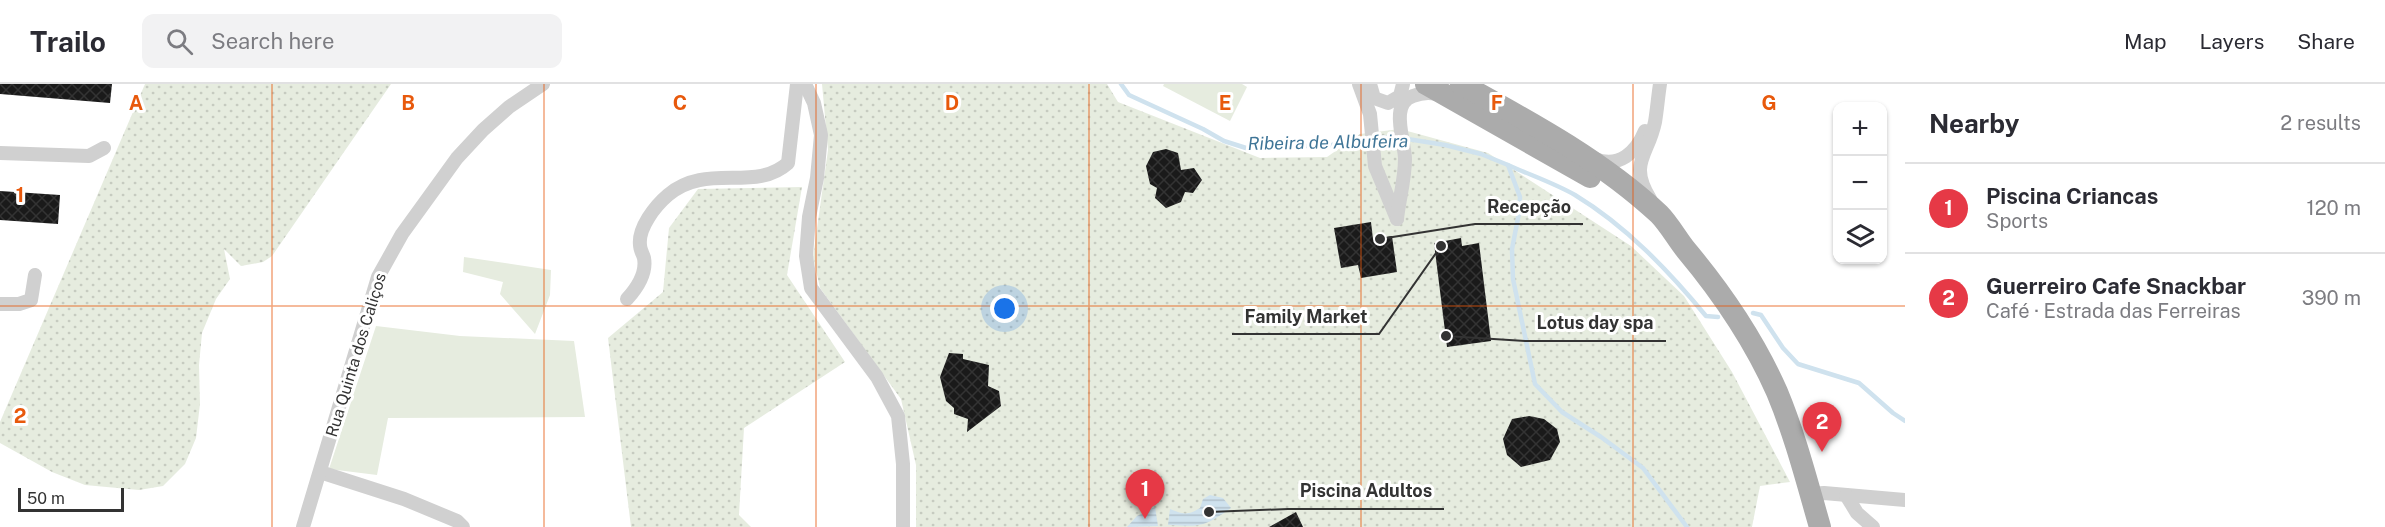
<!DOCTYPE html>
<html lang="en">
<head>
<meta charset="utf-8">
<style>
	body { margin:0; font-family:"Public Sans",sans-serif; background:#f2f2f3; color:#2b2b33 }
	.controls { position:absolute; right:18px; top:18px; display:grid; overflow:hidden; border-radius:12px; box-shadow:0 2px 4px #0004 }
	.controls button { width:54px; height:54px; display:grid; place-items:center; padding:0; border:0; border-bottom:2px solid #e1e1e2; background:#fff; color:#2b2b33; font:30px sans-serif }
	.scale { position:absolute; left:18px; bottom:15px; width:106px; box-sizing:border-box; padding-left:6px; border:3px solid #333; border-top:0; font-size:16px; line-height:21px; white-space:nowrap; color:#333; -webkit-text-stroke:4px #fff; paint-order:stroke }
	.you { position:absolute; left:1005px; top:225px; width:21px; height:21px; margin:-15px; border:4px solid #fff; border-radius:50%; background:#1a73e8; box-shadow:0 0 0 9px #1a73e833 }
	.badge { display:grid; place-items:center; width:39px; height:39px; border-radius:50%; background:#e63946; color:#fff; font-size:20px; font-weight:700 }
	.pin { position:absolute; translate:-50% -50px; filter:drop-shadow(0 2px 3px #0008) }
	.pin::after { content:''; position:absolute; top:32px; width:21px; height:18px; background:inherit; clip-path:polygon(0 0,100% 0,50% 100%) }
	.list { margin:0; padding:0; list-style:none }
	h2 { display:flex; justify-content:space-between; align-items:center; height:78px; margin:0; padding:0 24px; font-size:26px }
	h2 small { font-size:20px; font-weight:400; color:#7c7c81 }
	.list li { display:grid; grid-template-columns:39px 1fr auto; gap:18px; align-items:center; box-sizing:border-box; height:90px; padding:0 24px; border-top:2px solid #e1e1e2 }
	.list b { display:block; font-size:22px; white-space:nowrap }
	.list p { margin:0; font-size:20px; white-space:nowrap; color:#7c7c81 }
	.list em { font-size:20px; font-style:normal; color:#7c7c81 }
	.icon { flex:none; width:33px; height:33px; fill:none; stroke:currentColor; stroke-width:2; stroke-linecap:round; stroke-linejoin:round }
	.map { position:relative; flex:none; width:1905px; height:443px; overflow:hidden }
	header { display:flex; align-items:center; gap:36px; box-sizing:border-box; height:84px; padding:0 30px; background:#fff; border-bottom:2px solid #e1e1e2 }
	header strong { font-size:28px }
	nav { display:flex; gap:33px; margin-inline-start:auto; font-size:21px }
	.search { width:420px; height:54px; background:#f2f2f3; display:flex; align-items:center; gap:15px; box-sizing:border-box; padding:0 21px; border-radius:12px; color:#7c7c81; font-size:22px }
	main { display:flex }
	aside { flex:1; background:#fff }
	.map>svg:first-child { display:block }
	.grass { fill:url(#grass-dots) }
	.garden { fill:#e6ecdf }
	.water { fill:url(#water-rules) }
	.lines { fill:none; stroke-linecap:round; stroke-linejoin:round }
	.stream { stroke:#cfe2ee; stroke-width:4.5 }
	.building { fill:url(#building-cross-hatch) }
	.minor { stroke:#d0d0d0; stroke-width:14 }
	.primary { stroke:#ababab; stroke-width:22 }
	.grid { fill:none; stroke:#e8590c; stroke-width:1.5; stroke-opacity:0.55 }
	.labels { text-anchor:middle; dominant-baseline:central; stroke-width:6; stroke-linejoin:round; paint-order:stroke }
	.street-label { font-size:16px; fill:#333; stroke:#fff }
	.water-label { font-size:18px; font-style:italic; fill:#3f7597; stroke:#fff }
	.grid-label { font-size:20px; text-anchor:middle; font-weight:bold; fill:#e8590c; stroke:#fff; stroke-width:6; stroke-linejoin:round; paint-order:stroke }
	.leader { fill:none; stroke:#333; stroke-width:2 }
	.callout-dot { fill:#333; stroke:#fff; stroke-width:2 }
	.callout-label { font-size:18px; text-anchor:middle; font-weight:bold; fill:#333; stroke:#fff; stroke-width:6; stroke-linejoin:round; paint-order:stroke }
</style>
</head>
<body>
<header>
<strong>Trailo</strong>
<div class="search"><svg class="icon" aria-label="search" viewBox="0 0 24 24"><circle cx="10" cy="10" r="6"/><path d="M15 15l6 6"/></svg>Search here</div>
<nav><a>Map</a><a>Layers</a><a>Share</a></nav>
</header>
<main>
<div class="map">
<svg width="1905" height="443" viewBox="0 0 1905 443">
	<defs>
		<pattern id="grass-dots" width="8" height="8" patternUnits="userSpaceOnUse" patternTransform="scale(1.5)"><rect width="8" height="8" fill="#e6ecdf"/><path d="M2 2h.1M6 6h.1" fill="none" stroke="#c6cbc0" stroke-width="1.8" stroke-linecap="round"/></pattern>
		<pattern id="water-rules" width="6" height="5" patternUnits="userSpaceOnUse" patternTransform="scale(1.5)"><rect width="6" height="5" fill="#cfe2ee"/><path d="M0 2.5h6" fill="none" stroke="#b2c2cd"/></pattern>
		<pattern id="building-cross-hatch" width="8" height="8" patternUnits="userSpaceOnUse" patternTransform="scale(1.5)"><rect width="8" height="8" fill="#1a1a1a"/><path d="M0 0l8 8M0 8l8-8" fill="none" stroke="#333"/></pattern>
	</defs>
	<rect width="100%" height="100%" fill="#fff"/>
	<g class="grass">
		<polygon points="145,0 391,0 272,172 263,178 241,182 224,165 230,195 216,215 202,249 199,281 200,320 196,354 185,380 163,402 139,406 85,401 52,388 0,359 0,338"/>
		<polygon points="822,0 1107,0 1118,18 1260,74 1327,73 1360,50 1400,45 1488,69 1631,162 1684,212 1732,288 1790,398 1760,402 1752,443 916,443 916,381 901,315 820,204 813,173 828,66"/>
		<polygon points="802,103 787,191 845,278 744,344 739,431 751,443 631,443 608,254 663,208 669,144 698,105"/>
	</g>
	<g class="garden">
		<polygon points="1164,0 1242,0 1247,3 1230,37 1163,2"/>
		<polygon points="464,173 551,186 550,211 535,250 500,210 503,198 463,188"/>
		<polygon points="376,242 460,252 574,257 585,333 388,334 377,391 329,385"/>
	</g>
	<g class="water">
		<path d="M1210,411L1223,414L1231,424C1204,443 1201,443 1168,441L1170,425C1183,430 1187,432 1200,424L1203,415Z"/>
		<polygon points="1155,423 1158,442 1127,443 1137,432"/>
	</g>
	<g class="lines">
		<g class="stream">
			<polyline points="1121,0 1129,11 1203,45 1224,57 1246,64 1332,61 1355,55 1395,53 1445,61 1481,70 1508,81 1520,113 1519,129 1512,165 1513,195 1535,300 1562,328 1601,353 1643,384 1687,443"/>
			<path d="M1508,81C1530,91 1554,99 1575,111C1626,142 1668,186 1706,232L1718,233"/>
			<polyline points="1753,229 1761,231 1783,264 1798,280 1859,299 1893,329 1905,337"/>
		</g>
	</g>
	<g class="building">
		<polygon points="0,0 112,0 110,19 0,10"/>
		<polygon points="1166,65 1178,69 1181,86 1194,84 1202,96 1193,109 1185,108 1181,118 1166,124 1155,114 1157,104 1150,100 1146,82 1153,68"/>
		<polygon points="0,107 60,111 58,140 0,136"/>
		<polygon points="1371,138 1373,155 1392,152 1397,188 1361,194 1358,181 1341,184 1334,144"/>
		<polygon points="1461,154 1462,162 1479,159 1491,257 1447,263 1434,159"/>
		<polygon points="949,269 963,270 963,275 989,281 988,302 999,307 1001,322 967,348 968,335 954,330 954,324 946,317 940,293"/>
		<polygon points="1529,332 1544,335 1557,345 1560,358 1550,376 1521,383 1507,371 1503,355 1512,335"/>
		<polygon points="1296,428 1303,443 1269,443"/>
	</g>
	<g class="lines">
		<g class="minor">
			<polyline points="805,0 814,19 821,51 817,94 809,133 806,172 811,204 877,293 898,332 903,380 903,443"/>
			<polyline points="1359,0 1370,30 1375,82 1397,135"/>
			<polyline points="1370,0 1374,14 1388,19 1400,12 1403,0"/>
			<polyline points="0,69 89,72 104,64"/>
			<path d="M1595,75C1619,84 1636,69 1645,47"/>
			<path d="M1650,115C1628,79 1648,72 1655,38C1657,26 1658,13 1660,0"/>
			<path d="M1397,135C1399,116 1405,95 1405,75C1405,58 1389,19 1413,12C1421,9 1428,8 1436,10"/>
			<path d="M627,215C637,204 647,190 644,174C643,170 640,166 640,161C638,144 655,122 668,111C707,78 755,109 788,79L797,0"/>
			<polyline points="0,220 19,220 31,216 35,191"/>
			<polyline points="320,388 404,415 457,437 463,443"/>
			<polyline points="1810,410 1824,409 1905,416"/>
			<polyline points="1846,411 1857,429 1873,443"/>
			<polyline points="303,443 378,193 402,150 457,74 483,46 509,23 543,0"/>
		</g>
		<g class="primary">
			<polyline points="1426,0 1590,93"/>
			<path d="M1461,0C1530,38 1601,76 1659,130C1669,140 1677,155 1686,166C1722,209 1754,256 1777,308C1795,351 1807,398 1820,443"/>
		</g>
	</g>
	<path class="grid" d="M272,0V443M544,0V443M816,0V443M1089,0V443M1361,0V443M1633,0V443M0,222H1905"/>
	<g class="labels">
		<g class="street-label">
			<text transform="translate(356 271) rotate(-73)">Rua Quinta dos Caliços</text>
		</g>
		<g class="water-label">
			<text transform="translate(1328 58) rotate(-1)">Ribeira de Albufeira</text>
		</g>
	</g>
	<g class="grid-label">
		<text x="136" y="26">A</text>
		<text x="408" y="26">B</text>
		<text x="680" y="26">C</text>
		<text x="952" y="26">D</text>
		<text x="1225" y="26">E</text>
		<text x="1497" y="26">F</text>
		<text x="1769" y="26">G</text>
		<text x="20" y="118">1</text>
		<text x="20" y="339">2</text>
	</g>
	<path class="leader" d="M1380 155L1475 140H1583M1441 162L1379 250H1232M1446 252L1525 257H1666M1209 428L1288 425H1444"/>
	<g class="callout-dot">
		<circle cx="1380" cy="155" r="6"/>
		<circle cx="1441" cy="162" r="6"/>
		<circle cx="1446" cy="252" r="6"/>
		<circle cx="1209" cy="428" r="6"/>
	</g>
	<g class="callout-label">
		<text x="1529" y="129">Recepção</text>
		<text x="1306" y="239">Family Market</text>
		<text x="1595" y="245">Lotus day spa</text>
		<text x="1366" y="413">Piscina Adultos</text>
	</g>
</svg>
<div class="controls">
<button>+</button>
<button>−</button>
<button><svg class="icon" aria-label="layers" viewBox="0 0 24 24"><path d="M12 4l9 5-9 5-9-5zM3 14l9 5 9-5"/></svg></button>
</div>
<div class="scale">50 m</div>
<div class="you"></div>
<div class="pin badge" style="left:1145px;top:435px">1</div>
<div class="pin badge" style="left:1822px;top:368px">2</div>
</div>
<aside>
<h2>Nearby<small>2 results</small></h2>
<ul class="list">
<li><span class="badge">1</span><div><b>Piscina Criancas</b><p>Sports</p></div><em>120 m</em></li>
<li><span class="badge">2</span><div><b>Guerreiro Cafe Snackbar</b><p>Café · Estrada das Ferreiras</p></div><em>390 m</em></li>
</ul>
</aside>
</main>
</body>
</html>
